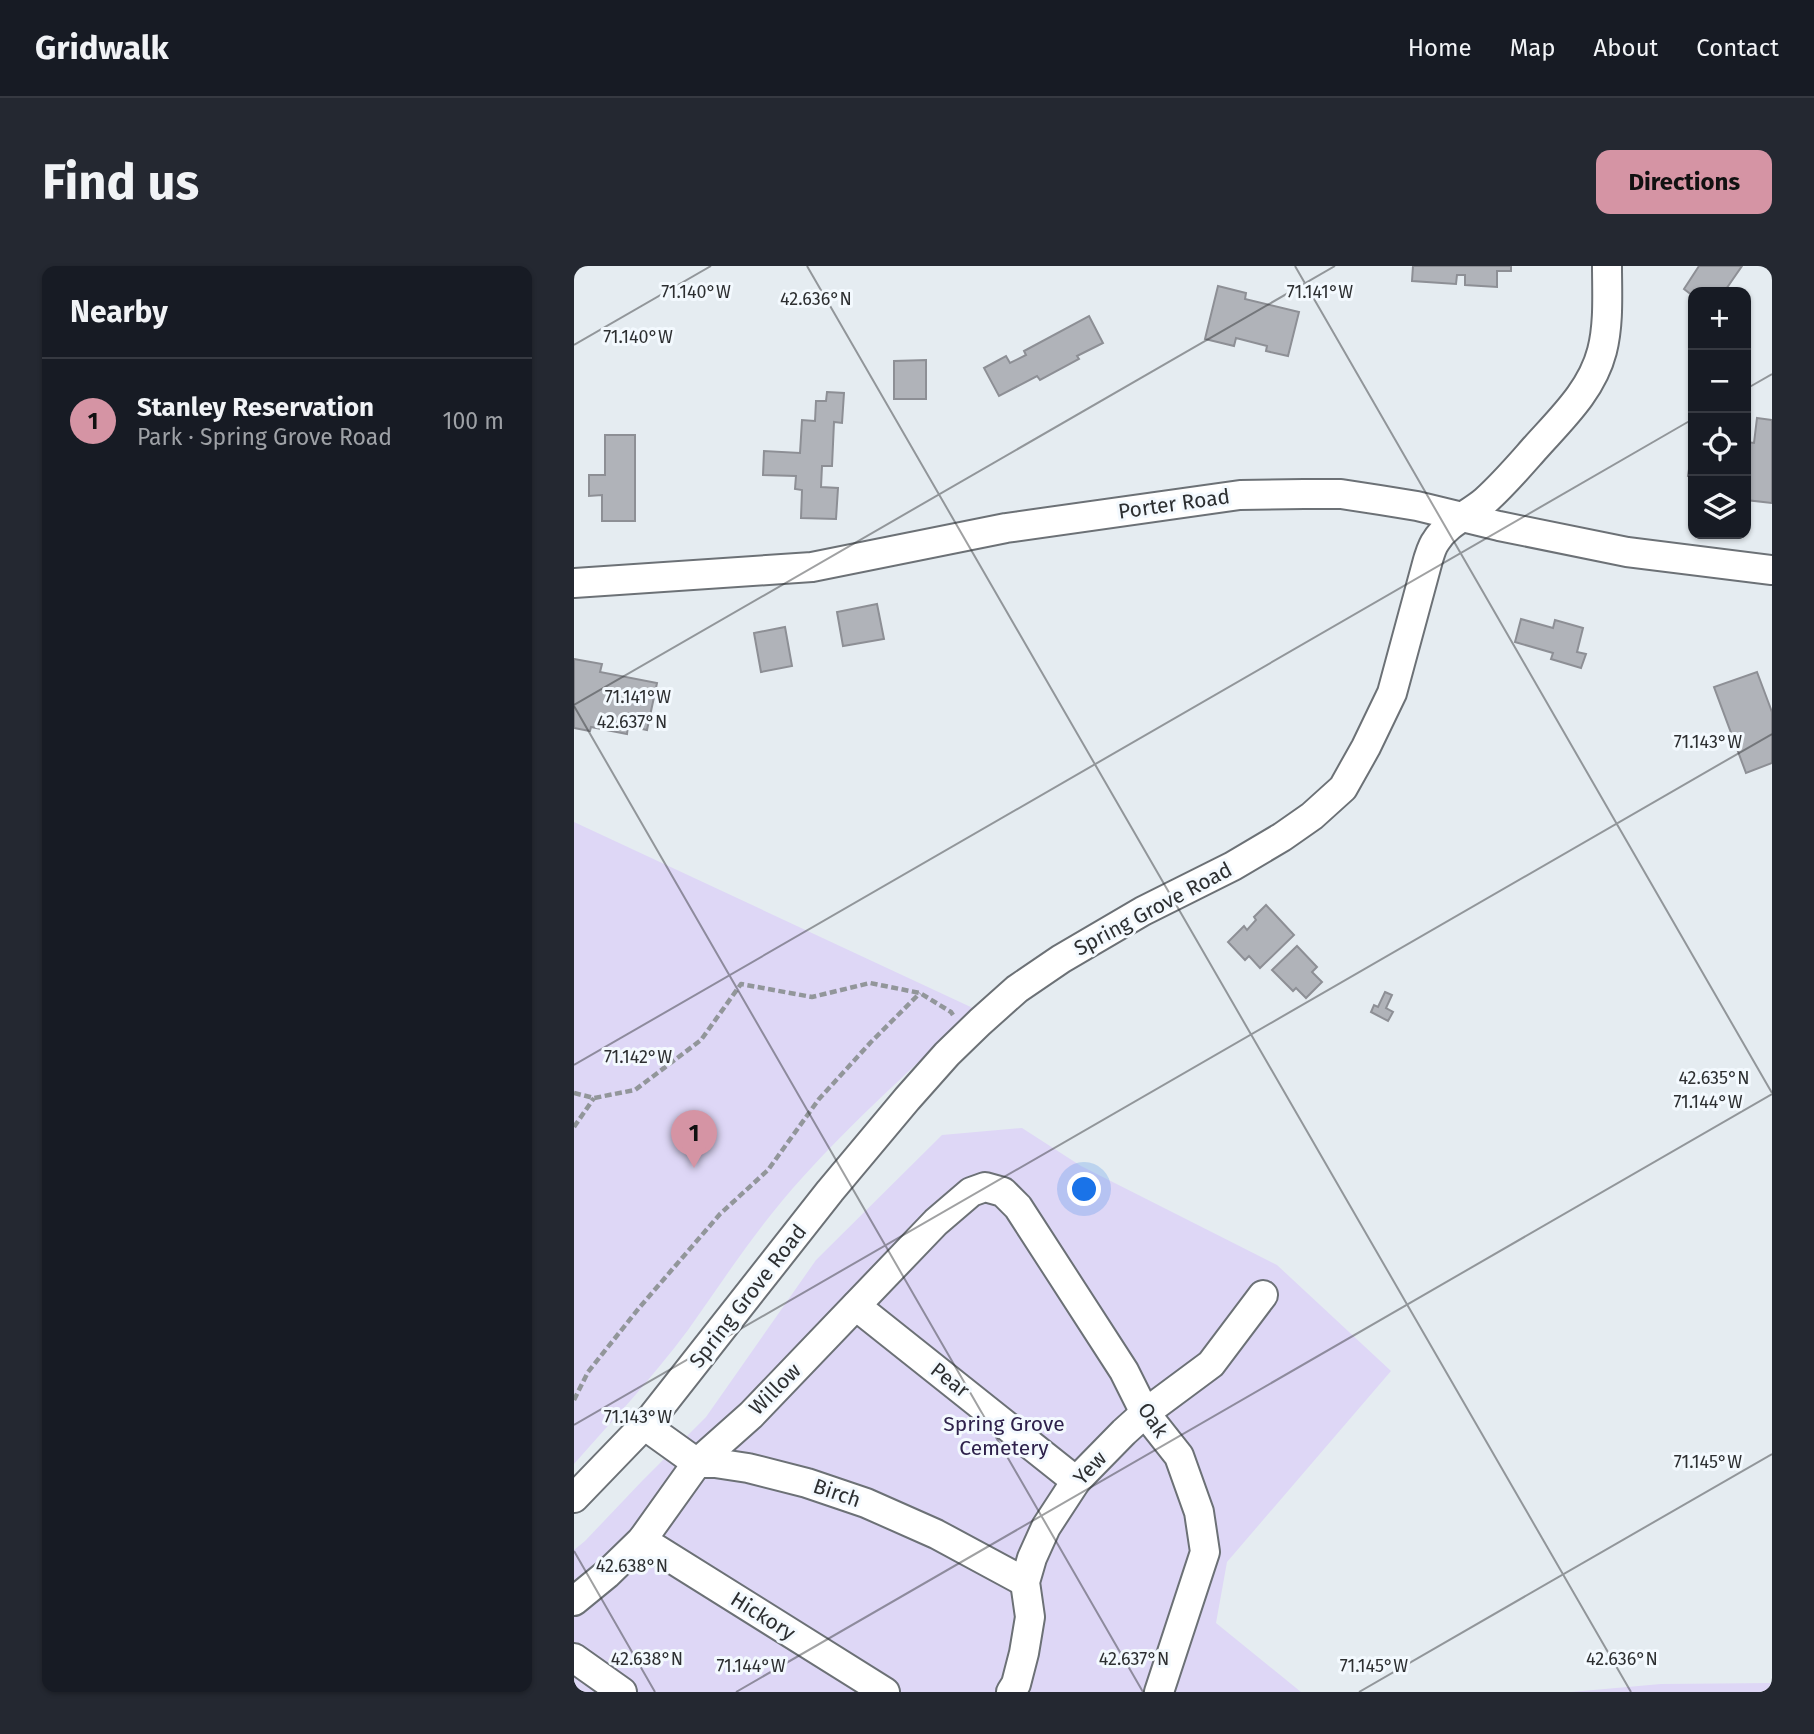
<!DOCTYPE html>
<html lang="en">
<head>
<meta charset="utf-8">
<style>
	body { margin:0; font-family:"Fira Sans",sans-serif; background:#242831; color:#f1f3f6 }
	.controls { position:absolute; right:21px; top:21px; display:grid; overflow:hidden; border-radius:14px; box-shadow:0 2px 5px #0004 }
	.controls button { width:63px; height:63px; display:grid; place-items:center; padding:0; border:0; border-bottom:2px solid #363941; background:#171b24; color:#f1f3f6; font:35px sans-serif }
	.you { position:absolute; left:511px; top:924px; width:24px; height:24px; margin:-18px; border:5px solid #fff; border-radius:50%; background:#1a73e8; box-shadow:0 0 0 10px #1a73e833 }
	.badge { display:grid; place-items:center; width:46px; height:46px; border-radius:50%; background:#d594a4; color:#111; font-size:23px; font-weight:700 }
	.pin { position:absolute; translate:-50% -58px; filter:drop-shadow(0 2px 4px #0008) }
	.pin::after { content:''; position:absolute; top:37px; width:24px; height:21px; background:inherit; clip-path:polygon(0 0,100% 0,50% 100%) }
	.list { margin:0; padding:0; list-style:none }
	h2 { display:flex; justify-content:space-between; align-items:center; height:91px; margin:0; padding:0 28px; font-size:30px }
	h2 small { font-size:23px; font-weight:400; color:#9ea1a6 }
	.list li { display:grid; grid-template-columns:46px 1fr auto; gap:21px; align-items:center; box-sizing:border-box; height:126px; padding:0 28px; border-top:2px solid #363941 }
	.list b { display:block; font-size:26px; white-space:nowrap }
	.list p { margin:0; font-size:23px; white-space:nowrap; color:#9ea1a6 }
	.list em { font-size:23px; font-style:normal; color:#9ea1a6 }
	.icon { flex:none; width:38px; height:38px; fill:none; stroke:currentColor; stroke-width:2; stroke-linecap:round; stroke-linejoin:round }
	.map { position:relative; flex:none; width:1198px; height:1426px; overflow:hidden; border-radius:14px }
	header { display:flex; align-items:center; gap:42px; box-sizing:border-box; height:98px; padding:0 35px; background:#171b24; border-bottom:2px solid #363941 }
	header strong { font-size:33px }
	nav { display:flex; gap:38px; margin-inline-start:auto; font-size:24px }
	.intro { display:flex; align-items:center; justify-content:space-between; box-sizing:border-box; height:168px; padding:0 42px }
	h1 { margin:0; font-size:49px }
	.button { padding:18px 32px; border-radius:14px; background:#d594a4; color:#111; font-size:24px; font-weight:700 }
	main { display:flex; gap:42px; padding:0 42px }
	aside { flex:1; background:#171b24; border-radius:14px; box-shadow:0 2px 5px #0004 }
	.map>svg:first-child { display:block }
	.green { fill:#ded7f6 }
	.building { fill:#b0b3b9; stroke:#8d8f95; stroke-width:2 }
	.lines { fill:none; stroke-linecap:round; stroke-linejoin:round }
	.minor-casing { stroke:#6c7176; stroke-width:32 }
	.path { stroke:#92969a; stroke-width:4.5; stroke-dasharray:7 3.5; stroke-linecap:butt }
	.minor { stroke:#fff; stroke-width:28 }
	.ticks { fill:none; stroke:#2d2f31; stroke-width:2; stroke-opacity:0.45 }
	.labels { text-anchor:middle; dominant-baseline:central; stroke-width:6; stroke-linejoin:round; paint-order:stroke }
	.street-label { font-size:21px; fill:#2d2f31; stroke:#f3f9fe }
	.park-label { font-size:21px; fill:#2e214b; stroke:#f3f9fe }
	.ticks-label { font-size:18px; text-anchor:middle; fill:#2d2f31; stroke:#f3f9fe; stroke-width:6; stroke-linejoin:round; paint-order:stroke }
</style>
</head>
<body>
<header>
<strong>Gridwalk</strong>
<nav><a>Home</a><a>Map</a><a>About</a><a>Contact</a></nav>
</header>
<div class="intro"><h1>Find us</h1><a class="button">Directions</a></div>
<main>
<aside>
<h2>Nearby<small></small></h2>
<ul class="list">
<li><span class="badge">1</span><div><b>Stanley Reservation</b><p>Park · Spring Grove Road</p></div><em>100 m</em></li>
</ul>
</aside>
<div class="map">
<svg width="1198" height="1426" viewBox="0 0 1198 1426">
	<rect width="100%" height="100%" fill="#e5ecf1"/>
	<g class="green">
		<path d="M0,556L401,743C337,804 265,867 208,935C174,976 145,1020 114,1064C79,1111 39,1154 0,1198Z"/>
		<polygon points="448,862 507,900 703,999 817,1105 653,1296 642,1357 727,1426 0,1426 0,1284 11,1275 69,1214 132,1151 242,994 368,869"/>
		<polygon points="1198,1417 1198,1426 997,1426 1087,1418"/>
	</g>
	<g class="building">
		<polygon points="839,0 937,0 937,5 923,5 923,21 891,19 891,9 883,9 882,18 838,15"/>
		<polygon points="1125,0 1168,0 1150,26 1119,26 1119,30 1110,23"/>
		<polygon points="644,20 672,27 671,33 725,46 714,90 692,85 693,80 662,72 660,80 631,73"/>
		<polygon points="515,50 529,77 503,90 505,93 466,114 463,110 425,130 410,102 432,90 436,97 452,89 450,85"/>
		<polygon points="352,94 352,133 320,133 320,95"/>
		<polygon points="253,126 270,127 268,157 260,156 258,200 248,200 247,221 264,222 262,253 227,252 228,224 221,223 222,210 189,209 190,185 226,187 228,154 241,155 242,135 252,135"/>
		<polygon points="1183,152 1198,154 1198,237 1172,234 1173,218 1172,218 1172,176 1180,177"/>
		<polygon points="31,169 61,169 61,255 28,255 28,229 15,230 15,209 31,209"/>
		<polygon points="1119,176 1119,211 1114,210"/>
		<polygon points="303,338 310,373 269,380 263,346"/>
		<polygon points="947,353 979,362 981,354 1009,362 1003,386 1012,388 1007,402 977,393 979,387 941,376"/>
		<polygon points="211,361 218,400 187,406 180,367"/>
		<polygon points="0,393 28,398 26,406 83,417 73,464 54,460 53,468 17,461 16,465 0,462"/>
		<polygon points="1183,406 1198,446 1198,497 1172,507 1140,421"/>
		<polygon points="692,639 720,669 686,702 675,690 671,694 654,676 670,660 673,664 682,654 680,651"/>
		<polygon points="723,680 743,701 738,706 748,716 732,732 722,722 719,725 698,704"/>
		<polygon points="811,726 818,729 812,742 819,746 814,755 797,746 800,739 804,741"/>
	</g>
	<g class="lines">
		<defs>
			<g id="minor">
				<polyline points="0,317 238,301 432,262 666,229 730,228 767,228 806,234 843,240 925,260 1053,286 1198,304"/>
				<polyline points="282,1040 502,1215"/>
				<polyline points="70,1159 123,1197 141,1197 174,1202 233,1217 292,1237 362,1268 451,1316"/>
				<path d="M0,1232L79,1150L256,925L333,833L373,788L406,756L443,723L487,693L569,645L659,600L708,571L738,550L769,522L792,481L818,427L854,294C856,288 858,280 862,275C873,257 896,248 911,235C930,218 946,199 962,181C988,152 1018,124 1028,85C1035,58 1033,27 1033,0"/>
				<polyline points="68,1274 311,1426"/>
				<polyline points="0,1335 33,1308 68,1274 123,1197 177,1149 362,956 397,926 411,921 429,926 444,941 550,1105 571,1147 605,1190 625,1246 631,1286 585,1426"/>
				<polyline points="0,1392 48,1426"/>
				<polyline points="437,1426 442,1418 450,1387 456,1351 451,1316 458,1292 472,1261 502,1215 550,1166 571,1147 637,1098 689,1029"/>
			</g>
		</defs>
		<use href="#minor" class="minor-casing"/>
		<g class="path">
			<polyline points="0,827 20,832 61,824 127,774 167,718 238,731 296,717 346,727 377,746 379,749"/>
			<polyline points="0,861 20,832"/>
			<polyline points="0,1134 14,1106 65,1042 146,948 194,904 245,833 297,776 346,727"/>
		</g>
		<use href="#minor" class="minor"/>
	</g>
	<path class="ticks" d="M233,0L1057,1426M721,0L1198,827M0,79L137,0M1172,123L1198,108M0,439L761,0M0,440L569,1426M0,799L1119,153M0,1159L1198,468M0,1285L81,1426M162,1426L1198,828M785,1426L1198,1188"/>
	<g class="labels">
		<g class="street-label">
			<text transform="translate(600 238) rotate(-8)">Porter Road</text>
			<text transform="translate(579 643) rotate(-28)">Spring Grove Road</text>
			<text transform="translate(174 1030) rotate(-52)">Spring Grove Road</text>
			<text transform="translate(376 1114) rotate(38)">Pear</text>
			<text transform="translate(201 1123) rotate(-45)">Willow</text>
			<text transform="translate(579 1154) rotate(56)">Oak</text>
			<text transform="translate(516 1202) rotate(-47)">Yew</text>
			<text transform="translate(263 1227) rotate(19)">Birch</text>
			<text transform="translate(189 1350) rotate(32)">Hickory</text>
		</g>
		<g class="park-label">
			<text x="430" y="1158">Spring Grove<tspan x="430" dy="24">Cemetery</tspan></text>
		</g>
	</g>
	<g class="ticks-label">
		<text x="122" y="32">71.140°W</text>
		<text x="746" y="32">71.141°W</text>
		<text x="242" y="39">42.636°N</text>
		<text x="64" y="77">71.140°W</text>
		<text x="64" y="437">71.141°W</text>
		<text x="58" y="462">42.637°N</text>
		<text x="1134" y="482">71.143°W</text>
		<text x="64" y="797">71.142°W</text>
		<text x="1140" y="818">42.635°N</text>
		<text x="1134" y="842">71.144°W</text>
		<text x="64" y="1157">71.143°W</text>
		<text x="1134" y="1202">71.145°W</text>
		<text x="58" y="1306">42.638°N</text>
		<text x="73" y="1399">42.638°N</text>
		<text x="560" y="1399">42.637°N</text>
		<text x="1048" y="1399">42.636°N</text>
		<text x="177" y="1406">71.144°W</text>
		<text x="800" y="1406">71.145°W</text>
	</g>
</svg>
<div class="controls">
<button>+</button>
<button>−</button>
<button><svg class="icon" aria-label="locate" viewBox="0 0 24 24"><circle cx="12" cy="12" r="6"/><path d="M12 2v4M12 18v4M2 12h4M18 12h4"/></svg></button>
<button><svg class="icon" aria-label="layers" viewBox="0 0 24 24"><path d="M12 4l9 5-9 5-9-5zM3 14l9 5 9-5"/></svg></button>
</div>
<div class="you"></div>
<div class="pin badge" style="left:120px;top:902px">1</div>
</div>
</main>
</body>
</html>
